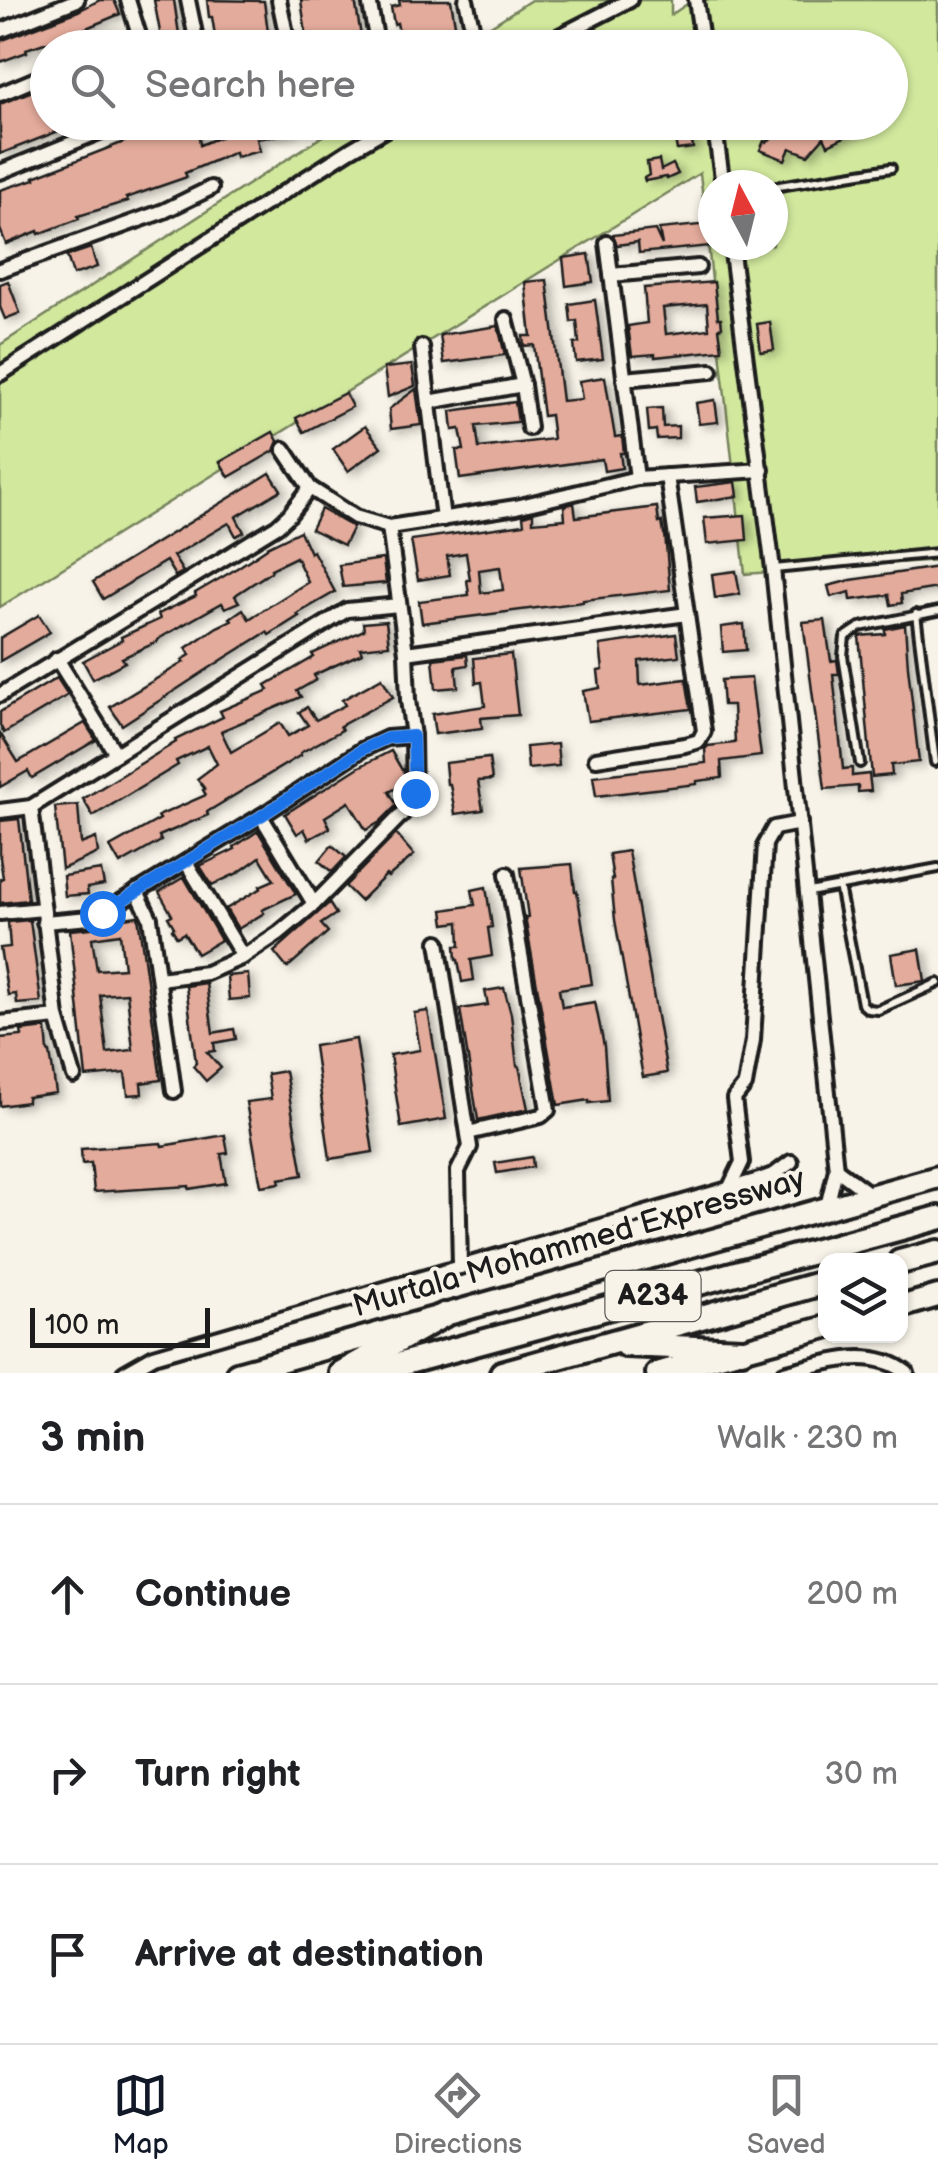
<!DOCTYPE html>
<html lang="en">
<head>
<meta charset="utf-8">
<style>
	body { margin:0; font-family:"Balsamiq Sans",sans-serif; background:#f2f2f2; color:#202124 }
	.controls { position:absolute; right:30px; bottom:30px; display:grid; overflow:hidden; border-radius:20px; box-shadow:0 2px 8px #0004 }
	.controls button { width:90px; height:90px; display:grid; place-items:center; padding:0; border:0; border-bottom:2px solid #e0e0e0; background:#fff; color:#202124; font:50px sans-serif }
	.compass { position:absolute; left:698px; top:170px; width:90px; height:90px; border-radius:50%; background:#fff; box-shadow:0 2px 8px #0004; rotate:353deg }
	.scale { position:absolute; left:30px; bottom:25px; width:180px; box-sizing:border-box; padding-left:10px; border:5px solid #1c1c1c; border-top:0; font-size:28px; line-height:35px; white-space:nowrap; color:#1c1c1c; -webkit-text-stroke:8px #f7f3e8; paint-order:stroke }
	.stop { position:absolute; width:30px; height:30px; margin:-22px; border:8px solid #1a73e8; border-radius:50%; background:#fff }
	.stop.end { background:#1a73e8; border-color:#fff; box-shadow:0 2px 10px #0008 }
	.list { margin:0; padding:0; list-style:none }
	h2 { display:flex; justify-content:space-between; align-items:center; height:130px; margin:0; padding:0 40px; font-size:42px }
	h2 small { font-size:32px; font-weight:400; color:#757577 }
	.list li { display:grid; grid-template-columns:65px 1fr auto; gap:30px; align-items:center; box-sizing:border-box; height:180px; padding:0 40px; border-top:2px solid #e0e0e0 }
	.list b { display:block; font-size:38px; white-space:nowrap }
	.list em { font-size:32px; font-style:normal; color:#757577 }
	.icon { flex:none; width:55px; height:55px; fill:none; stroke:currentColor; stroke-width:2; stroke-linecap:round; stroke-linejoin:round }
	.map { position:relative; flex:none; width:938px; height:1373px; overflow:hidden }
	.search { position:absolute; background:#fff; box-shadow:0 2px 8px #0004; left:30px; right:30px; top:30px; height:110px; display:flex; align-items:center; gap:25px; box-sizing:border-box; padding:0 35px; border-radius:55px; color:#757577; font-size:38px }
	.sheet { height:670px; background:#fff }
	nav { display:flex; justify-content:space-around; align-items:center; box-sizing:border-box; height:140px; border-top:2px solid #e0e0e0; background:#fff; font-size:28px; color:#757577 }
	nav a { display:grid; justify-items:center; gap:5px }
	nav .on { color:#111827 }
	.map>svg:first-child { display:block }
	.green { fill:#d1e89d; stroke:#76825c; stroke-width:2.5; fill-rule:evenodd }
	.building { fill:#e3ab9b; stroke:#1c1c1c; stroke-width:2.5; fill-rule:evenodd; filter:url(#shadow) }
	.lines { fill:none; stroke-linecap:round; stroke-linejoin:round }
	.service-casing { stroke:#1c1c1c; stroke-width:14 }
	.minor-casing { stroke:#1c1c1c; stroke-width:20 }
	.trunk-casing { stroke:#1c1c1c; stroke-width:28 }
	.motorway-casing { stroke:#1c1c1c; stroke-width:30 }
	.service { stroke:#f7f3e8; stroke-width:6 }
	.minor { stroke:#f7f3e8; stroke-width:12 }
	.trunk { stroke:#f7f3e8; stroke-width:20 }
	.motorway { stroke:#f7f3e8; stroke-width:22 }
	.route { stroke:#1a73e8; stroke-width:12 }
	.labels { text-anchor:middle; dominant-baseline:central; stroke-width:8; stroke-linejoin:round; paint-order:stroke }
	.shield { fill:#f7f3e8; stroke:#5e5c59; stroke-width:2.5 }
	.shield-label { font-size:30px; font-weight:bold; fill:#1c1c1c }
	.street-label { font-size:32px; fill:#1c1c1c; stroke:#f7f3e8 }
</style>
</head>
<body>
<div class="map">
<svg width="938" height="1373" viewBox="0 0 938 1373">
	<defs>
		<filter id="shadow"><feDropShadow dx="5.5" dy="3" stdDeviation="5" flood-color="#0004"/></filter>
	</defs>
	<rect width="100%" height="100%" fill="#f7f3e8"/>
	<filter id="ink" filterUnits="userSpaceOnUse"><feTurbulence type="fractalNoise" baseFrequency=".01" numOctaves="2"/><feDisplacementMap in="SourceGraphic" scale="20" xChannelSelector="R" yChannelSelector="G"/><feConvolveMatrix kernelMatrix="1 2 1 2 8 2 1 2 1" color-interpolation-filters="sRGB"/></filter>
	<g filter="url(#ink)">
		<path class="green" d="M531,0H671V15L693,0H938V560L745,574L700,173L0,607V345L343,123L890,122V48L458,47ZM713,185H773V245H713Z"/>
		<g class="building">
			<polygon points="100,0 114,0 120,14 72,34 26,49 27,52 0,62 0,41 76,12"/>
			<polygon points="154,0 174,0 181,48 163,48"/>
			<polygon points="207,0 264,1 270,48 217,48 212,17 209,17"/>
			<polygon points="301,0 355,0 363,48 308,48"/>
			<polygon points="399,0 451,0 456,31 421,38 425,48 402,48 397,23 394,24 391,7 400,5"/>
			<polygon points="42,87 48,102 48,122 79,123 0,154 0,104"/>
			<polygon points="177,122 197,122 200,145 222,136 263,126 262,122 288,122 290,133 257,139 260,151 236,157 235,152 185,173 187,177 126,198 128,201 78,216 79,219 39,234 38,231 6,244 0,229 0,190 35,179 34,177 124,142 122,134 132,128 139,125 142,134"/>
			<polygon points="672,122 689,122 693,148 677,150"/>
			<polygon points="817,122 875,122 828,145 824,137 808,155 790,148 785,160 760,150 764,141 766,142 794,126 823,134"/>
			<polygon points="659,160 661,170 673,164 678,174 667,179 666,177 645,181 644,178 649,175 647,162"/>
			<polygon points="709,224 711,246 639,253 638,242 617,245 613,235 655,230 662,245 659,229"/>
			<polygon points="91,248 97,267 73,275 67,256"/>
			<polygon points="589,254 593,282 566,286 563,258"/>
			<polygon points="547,280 562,401 582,399 579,381 605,377 615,437 622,436 624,453 620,453 622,468 604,471 602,459 460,479 456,450 464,450 460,429 453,430 451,411 515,402 518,422 476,426 479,448 553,439 550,415 543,416 534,345 524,346 523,336 531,336 525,282"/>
			<polygon points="8,281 20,313 5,319 0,307 0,284"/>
			<path d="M714,282L718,318H721L722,327L719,328L722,350L655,357V354L632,356L628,326L647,323L644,288ZM707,304L709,329L666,334L663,308Z"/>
			<polygon points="595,300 603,359 576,362 574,344 579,343 577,321 571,322 569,304"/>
			<polygon points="770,322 774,350 761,352 757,324"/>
			<polygon points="498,326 505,355 444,363 440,335"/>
			<polygon points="412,365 415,386 388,397 384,368"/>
			<polygon points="416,389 421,425 391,429 389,409"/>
			<polygon points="345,393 352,407 304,432 296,418"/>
			<polygon points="715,400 718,422 699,424 696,403"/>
			<polygon points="662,408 663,427 678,426 678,438 657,439 656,430 649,431 647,409"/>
			<polygon points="365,426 381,447 348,471 333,449"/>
			<polygon points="273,432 278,441 274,451 229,477 220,462"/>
			<polygon points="270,473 281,490 236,517 244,532 236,536 229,523 173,556 183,572 175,576 166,561 103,599 93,582"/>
			<polygon points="736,482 738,496 697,502 695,487"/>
			<path d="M574,503L576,517L657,507L659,523L662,522L664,534H665L670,590L583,600V602L422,623L419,601L469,595L467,580H470L466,553L447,556L450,575L418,580L411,540L524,524L523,516L533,513V522L565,519L564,506ZM500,567L503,590L481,593L479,570Z"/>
			<polygon points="321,509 353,527 344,545 311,529"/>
			<polygon points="745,515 747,540 707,544 704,518"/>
			<polygon points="300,531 310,553 313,551 335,592 297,614 299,616 269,635 267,632 225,658 122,725 110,707 184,662 182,660 190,655 186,648 217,627 232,620 230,618 243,609 249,619 308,582 296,557 271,569 272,571 237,594 235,596 239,602 225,608 222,603 160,638 155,643 122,658 125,662 93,679 83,661 122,640 121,637 160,619 158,614 196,596 195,593 231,572 267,548 267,547"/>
			<polygon points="383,559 386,583 343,587 339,565"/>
			<polygon points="938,567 938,588 901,594 902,603 891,605 889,595 851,600 850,592 831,597 828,586 851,580"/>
			<polygon points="736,571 740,594 715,598 712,574"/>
			<polygon points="39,615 50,632 0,661 0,638"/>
			<polygon points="825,620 831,661 837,660 839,674 833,674 843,769 852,768 852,776 869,774 871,791 858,792 858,786 825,789 803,622"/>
			<polygon points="386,621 389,645 360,648 362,653 314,675 316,680 297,691 301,697 221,731 231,752 280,723 288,736 308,725 299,712 307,707 316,720 345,705 342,700 382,678 393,697 340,726 342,730 300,753 301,755 207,812 208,815 159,836 161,841 120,864 110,847 160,819 158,816 206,795 203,790 205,789 197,779 217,764 208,746 176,761 178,765 93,816 83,799 176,742 175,740 223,717 220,711 269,690 266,685 314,657 312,654 364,630 363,623"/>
			<polygon points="744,624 746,650 723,652 721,627"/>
			<polygon points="905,625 908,667 919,762 891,765 892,775 872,777 859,636 885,634 885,629"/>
			<polygon points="676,634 679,656 639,661 640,685 686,679 691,709 588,721 583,691 600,688 598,671 603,670 600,645"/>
			<polygon points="511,654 518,715 481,718 482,728 435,734 432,714 485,706 482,682 476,683 474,658"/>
			<polygon points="467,655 468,665 456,667 458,687 436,689 433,659"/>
			<polygon points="57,678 68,695 4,733 0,725 0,712"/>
			<polygon points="751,678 761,756 721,761 722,778 697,781 697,784 596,796 593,776 706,763 705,749 708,746 735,743 733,705 723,705 721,680"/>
			<polygon points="85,723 96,740 32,778 28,771 0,787 0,733 18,762"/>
			<polygon points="557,744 559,766 528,769 526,747"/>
			<polygon points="391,751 402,770 404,769 404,784 389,792 397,805 380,822 366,830 349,802 325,817 330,828 309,839 304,829 297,834 285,814 359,767"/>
			<polygon points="489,758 492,780 478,781 483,810 455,814 450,784 447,784 445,763"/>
			<polygon points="78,805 81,844 96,838 98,853 62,869 55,807"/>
			<polygon points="19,819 28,900 0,903 0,879 3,878 0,858 0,821"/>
			<polygon points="258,831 296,894 262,910 264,913 238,929 226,909 261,888 260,886 274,880 260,857 238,873 212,885 200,866 235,849 234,847"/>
			<polygon points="396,834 414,855 388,877 386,875 360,901 345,886"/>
			<polygon points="332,845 346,857 332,872 319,861"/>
			<polygon points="628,851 667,1073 643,1077 615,920 611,879 613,879 609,854"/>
			<polygon points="572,864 575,891 577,891 592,984 559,989 562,1007 595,1002 604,1046 608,1101 589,1103 589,1100 558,1105 525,917 528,917 521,868"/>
			<polygon points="101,870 104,885 87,888 88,894 65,896 63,876"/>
			<polygon points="184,877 221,940 197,954 184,933 177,937 172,929 174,927 168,917 172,915 159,892"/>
			<polygon points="486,887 492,927 488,928 492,956 471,960 474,980 462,982 458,960 456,960 455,946 460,946 459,922 445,924 443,910 475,905 472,890"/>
			<polygon points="329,903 336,914 321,924 328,932 287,968 274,952"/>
			<path d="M138,916L161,1080L141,1083L142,1094L128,1095L125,1073L86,1077L70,930L91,928L110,920ZM120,934L124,968L97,970L92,938ZM127,993L133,1050L107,1053L100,995Z"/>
			<polygon points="30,920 41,1002 17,1004 16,994 8,995 0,948 10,947 8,922"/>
			<polygon points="920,949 925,981 896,985 891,954"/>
			<polygon points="248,974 250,998 229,1000 227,976"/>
			<polygon points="206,983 213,1033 234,1029 236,1039 214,1043 215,1051 207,1052 221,1068 206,1081 193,1066 196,1063 186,986"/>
			<polygon points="504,988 511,1014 517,1066 519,1066 528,1109 478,1120 460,1009 488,1005 485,991"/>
			<polygon points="428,1011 446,1119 401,1127 390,1055 420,1050 414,1013"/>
			<polygon points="46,1028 48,1052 50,1052 56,1093 27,1097 27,1102 0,1106 0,1038 22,1036 21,1031"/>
			<polygon points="356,1039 373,1152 330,1159 314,1046"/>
			<polygon points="285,1071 303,1175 279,1179 280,1183 261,1186 246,1102 271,1099 267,1074"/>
			<polygon points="225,1135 228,1153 221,1154 226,1183 189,1189 189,1186 94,1192 91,1163 82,1164 81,1149 161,1143 162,1146"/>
			<polygon points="532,1157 533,1167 497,1173 495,1163"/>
		</g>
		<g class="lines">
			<defs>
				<g id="service">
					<polyline points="773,187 891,168"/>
					<polyline points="774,569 938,553"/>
					<polyline points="916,614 935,762"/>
					<polyline points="860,763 843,656 845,637 860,627 938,611"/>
					<polyline points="839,886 862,1004 868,1009 878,1010 938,983"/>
					<polyline points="809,892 938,868"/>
				</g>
				<g id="minor">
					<polyline points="128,0 143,48"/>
					<polyline points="188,0 198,48"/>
					<polyline points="279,0 289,48"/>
					<polyline points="369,0 378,48"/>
					<polyline points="466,0 477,48"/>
					<polyline points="696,0 703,48"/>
					<polyline points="0,31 77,0"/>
					<polyline points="110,48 138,35"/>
					<polyline points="536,48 630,0"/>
					<polyline points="0,94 48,74"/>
					<polyline points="214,122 215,127"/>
					<polyline points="714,122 723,185"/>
					<polyline points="0,172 124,122"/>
					<polyline points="607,243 637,478"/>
					<polyline points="731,245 773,569 836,1169 827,1207"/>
					<polyline points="0,270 164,211 211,188"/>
					<polyline points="611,275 698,267"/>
					<polyline points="506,319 523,385 529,428"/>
					<polyline points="422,347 443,519"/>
					<polyline points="0,374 350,150 398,122"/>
					<polyline points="624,379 711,371"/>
					<polyline points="429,402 523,385"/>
					<polyline points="284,449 310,488 355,517 389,527 516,507 637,478 762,470"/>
					<polyline points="406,653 687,614"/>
					<polyline points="57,659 116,754"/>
					<polyline points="0,695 277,526 289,515 310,488"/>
					<polyline points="596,759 685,745 699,741 704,731 667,476"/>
					<polyline points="0,811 31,807 347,610 399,605"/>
					<polyline points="261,816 314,904"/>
					<polyline points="186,862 243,957"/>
					<polyline points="137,891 150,918 174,1091"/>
					<polyline points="0,913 43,909"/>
					<polyline points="44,922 90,918 102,913 261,816 363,749 387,738 413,736"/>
					<polyline points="438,942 470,1147 458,1171 460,1267"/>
					<polyline points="159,979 206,973 243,957 279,933 314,904 414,802 413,736 408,700 406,653 389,527"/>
					<polyline points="57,1017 74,1076"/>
					<polyline points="0,1023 57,1017 31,807"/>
					<polyline points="468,1133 541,1116 548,1110 507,874"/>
					<polyline points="836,1169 871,1195"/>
					<polyline points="729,1189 742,1162 734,1099 745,1085 753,1040 765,844 774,828 800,823"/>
					<polyline points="124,1373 154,1356 759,1180 775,1174 791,1162"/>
					<path d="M784,1373C824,1363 871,1345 907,1373"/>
				</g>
				<g id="trunk">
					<polyline points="900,1307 938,1296"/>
					<polyline points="237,1373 938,1177"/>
					<polyline points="657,1373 826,1327"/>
				</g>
				<g id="motorway">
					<polyline points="900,1262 938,1252"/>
					<polyline points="626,1345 742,1350"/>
					<polyline points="341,1373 444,1315"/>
					<polyline points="368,1373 938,1218"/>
					<polyline points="502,1373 826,1282"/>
				</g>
			</defs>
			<use href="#service" class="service-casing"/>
			<use href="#minor" class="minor-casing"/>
			<use href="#trunk" class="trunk-casing"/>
			<use href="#motorway" class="motorway-casing"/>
			<use href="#service" class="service"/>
			<use href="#minor" class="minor"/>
			<use href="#trunk" class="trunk"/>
			<use href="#motorway" class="motorway"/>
		</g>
	</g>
	<g class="lines" filter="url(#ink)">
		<polyline class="route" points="102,913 261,816 363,749 387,738 413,736 415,793"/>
	</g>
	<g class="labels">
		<rect class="shield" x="605.5" y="1271" width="95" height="50" rx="8"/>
		<g class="shield-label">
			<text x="653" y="1296">A234</text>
		</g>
		<g class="street-label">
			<text transform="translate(579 1243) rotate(-16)">Murtala Mohammed Expressway</text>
		</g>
	</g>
</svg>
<div class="controls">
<button><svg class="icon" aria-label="layers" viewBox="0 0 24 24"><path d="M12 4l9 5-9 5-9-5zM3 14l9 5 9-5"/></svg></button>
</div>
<svg class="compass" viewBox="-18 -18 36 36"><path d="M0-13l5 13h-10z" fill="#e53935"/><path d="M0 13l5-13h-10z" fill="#757577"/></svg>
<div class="scale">100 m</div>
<div class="stop" style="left:102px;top:913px"></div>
<div class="stop end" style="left:415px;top:793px"></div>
<div class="search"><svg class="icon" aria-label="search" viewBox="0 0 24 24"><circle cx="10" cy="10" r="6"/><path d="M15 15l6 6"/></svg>Search here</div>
</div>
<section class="sheet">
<h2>3 min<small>Walk · 230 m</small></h2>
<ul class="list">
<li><svg class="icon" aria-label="ahead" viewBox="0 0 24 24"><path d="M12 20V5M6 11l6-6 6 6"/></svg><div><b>Continue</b></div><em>200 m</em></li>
<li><svg class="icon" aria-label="right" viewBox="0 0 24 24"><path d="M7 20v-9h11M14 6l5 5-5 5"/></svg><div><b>Turn right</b></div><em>30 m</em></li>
<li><svg class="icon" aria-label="arrive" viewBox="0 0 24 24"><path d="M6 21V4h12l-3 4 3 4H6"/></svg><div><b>Arrive at destination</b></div></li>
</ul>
</section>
<nav>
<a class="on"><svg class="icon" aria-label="map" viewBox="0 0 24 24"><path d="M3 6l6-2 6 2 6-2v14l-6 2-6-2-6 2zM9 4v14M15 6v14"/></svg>Map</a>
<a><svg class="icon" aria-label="directions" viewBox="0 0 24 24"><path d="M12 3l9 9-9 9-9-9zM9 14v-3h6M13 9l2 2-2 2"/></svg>Directions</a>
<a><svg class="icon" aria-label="saved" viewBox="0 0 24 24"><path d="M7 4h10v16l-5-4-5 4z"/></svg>Saved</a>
</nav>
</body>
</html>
